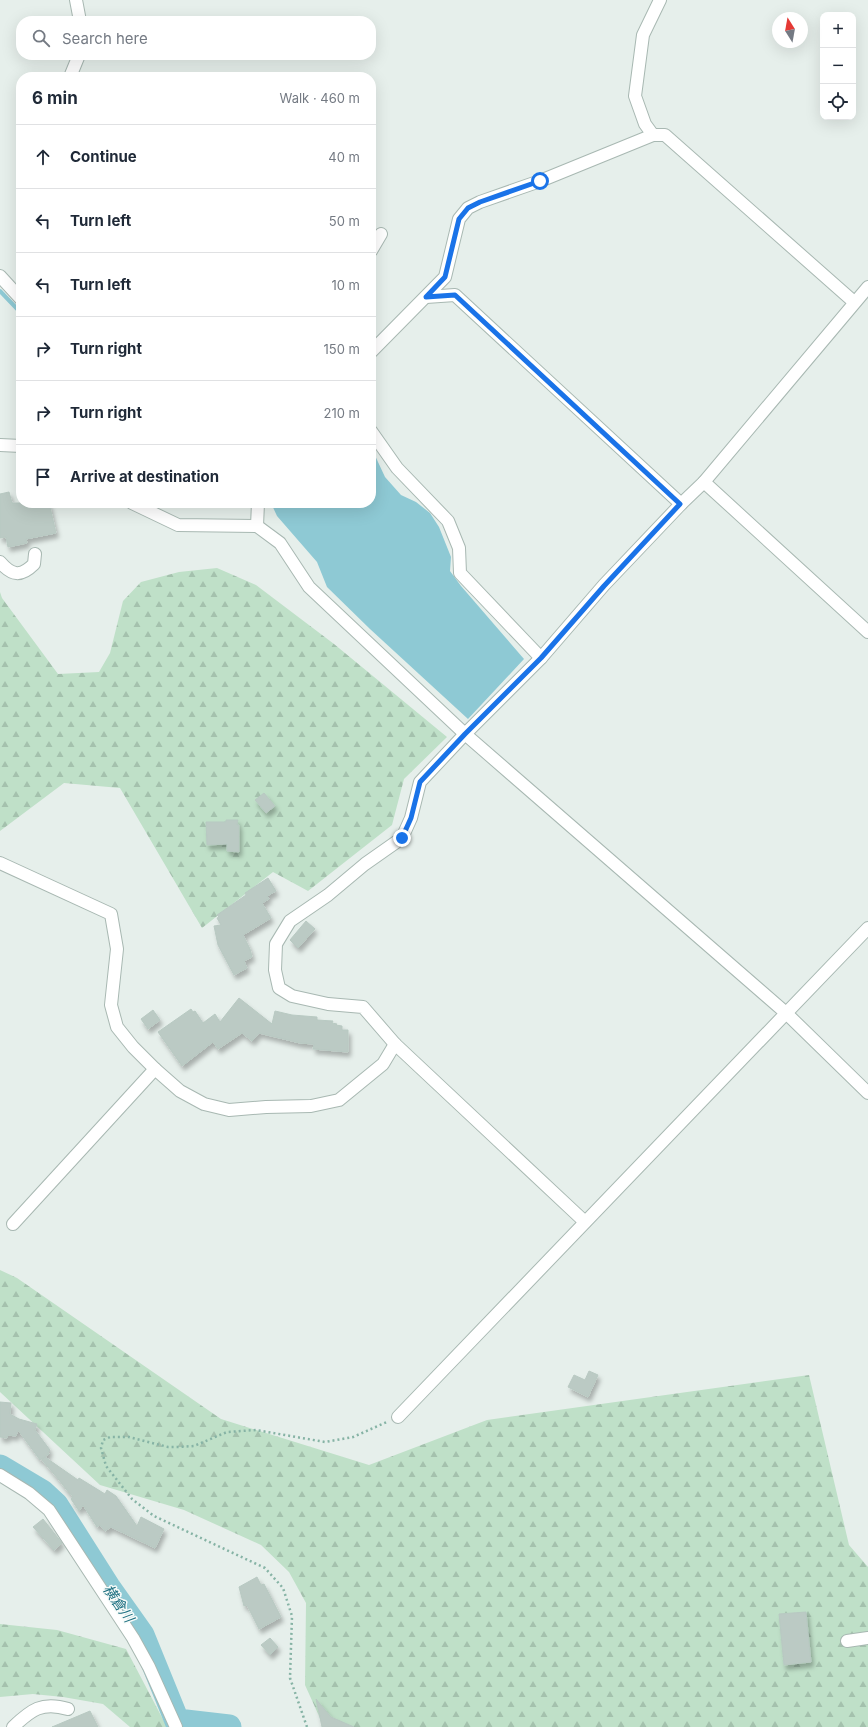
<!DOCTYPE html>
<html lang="en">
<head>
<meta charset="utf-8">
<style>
	body { margin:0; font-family:Inter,"Noto Sans JP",sans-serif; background:#f2f2f3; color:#1f2937 }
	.controls { position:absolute; right:12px; top:12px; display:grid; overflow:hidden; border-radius:8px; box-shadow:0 4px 16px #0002 }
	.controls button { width:36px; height:36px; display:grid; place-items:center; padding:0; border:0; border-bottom:1px solid #e0e1e3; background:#fff; color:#1f2937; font:20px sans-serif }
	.compass { position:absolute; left:772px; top:12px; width:36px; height:36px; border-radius:50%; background:#fff; box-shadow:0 4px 16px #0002; rotate:349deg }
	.stop { position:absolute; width:12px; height:12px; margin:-9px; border:3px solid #1a73e8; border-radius:50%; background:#fff }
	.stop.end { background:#1a73e8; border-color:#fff; box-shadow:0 1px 4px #0008 }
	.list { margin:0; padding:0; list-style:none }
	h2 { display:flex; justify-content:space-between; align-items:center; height:52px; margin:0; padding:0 16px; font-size:17px }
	h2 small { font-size:13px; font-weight:400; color:#747a83 }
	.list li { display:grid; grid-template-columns:26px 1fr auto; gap:12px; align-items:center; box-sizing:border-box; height:64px; padding:0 16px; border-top:1px solid #e0e1e3 }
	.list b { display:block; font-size:15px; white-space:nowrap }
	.list em { font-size:13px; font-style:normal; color:#747a83 }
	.icon { flex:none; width:22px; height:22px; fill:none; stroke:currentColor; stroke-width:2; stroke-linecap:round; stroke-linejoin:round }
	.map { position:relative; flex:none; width:868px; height:1727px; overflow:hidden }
	.search { position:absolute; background:#fff; box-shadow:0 4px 16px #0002; left:16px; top:16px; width:360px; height:44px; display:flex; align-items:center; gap:10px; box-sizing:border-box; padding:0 14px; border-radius:16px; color:#747a83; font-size:15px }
	.panel { position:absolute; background:#fff; box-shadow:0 4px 16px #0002; left:16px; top:72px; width:360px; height:436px; border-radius:16px }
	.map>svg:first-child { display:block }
	.forest { fill:url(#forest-firs) }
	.water { fill:#8ec9d4 }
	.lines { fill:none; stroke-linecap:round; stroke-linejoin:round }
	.stream { stroke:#8ec9d4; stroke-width:4 }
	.river { stroke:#8ec9d4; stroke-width:25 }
	.building { fill:#bbcac4; stroke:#b8c9c2; filter:url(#shadow) }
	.minor-casing { stroke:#a8b8b2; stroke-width:14 }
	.path { stroke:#86b3a5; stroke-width:2.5; stroke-dasharray:2 3; stroke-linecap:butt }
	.minor { stroke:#fff; stroke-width:12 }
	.route { stroke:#1a73e8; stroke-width:5 }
	.labels { text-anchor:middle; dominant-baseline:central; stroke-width:3; stroke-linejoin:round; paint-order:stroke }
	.water-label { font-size:14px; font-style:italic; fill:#1c6f80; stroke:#f7fbf9 }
</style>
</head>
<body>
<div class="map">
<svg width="868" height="1727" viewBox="0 0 868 1727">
	<defs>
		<pattern id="forest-firs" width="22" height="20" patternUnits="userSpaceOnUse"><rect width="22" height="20" fill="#bfe0c8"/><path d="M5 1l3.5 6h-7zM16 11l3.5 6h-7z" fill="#a4c1ad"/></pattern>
		<filter id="shadow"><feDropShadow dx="2.5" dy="4.5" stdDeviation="2" flood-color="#0004"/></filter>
	</defs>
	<rect width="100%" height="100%" fill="#e6efeb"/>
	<g class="forest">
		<polygon points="217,568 256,585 334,644 447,737 404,779 392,825 308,891 273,872 202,928 120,788 64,783 0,831 0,592 2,598 58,674 99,672 110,653 123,601 141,582 179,572"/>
		<polygon points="0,1270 17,1278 221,1419 369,1465 487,1420 809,1375 849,1545 868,1567 868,1727 324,1727 305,1685 306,1603 289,1572 261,1545 184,1510 100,1485 0,1392"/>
		<polygon points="0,1624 57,1630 126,1649 167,1727 130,1727 103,1704 63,1697 33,1694 0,1697"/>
	</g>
	<polygon class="water" points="371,447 385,477 401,495 416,502 430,513 439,527 451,557 450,571 461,586 524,659 468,719 370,629 327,587 317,562 277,516 271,503 371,503"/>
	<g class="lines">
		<polyline class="stream" points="0,291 21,313"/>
		<polyline class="river" points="0,1467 42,1492 56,1505 108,1587 142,1635 177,1721 229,1727"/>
	</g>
	<g class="building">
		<polygon points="9,492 12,503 49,503 56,533 26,539 27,543 8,547 6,537 0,538 0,494"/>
		<polygon points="264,793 275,806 266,813 255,800"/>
		<polygon points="226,820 238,820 237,825 239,825 239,852 227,851 227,844 207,845 206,822 226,822"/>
		<polygon points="268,878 276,891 267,896 269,899 262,903 271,918 243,935 250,949 252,957 244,961 247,968 234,975 218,945 214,926 221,925 217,918 219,917 217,915 246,895 245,893"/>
		<polygon points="306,921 315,929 298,948 290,940"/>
		<polygon points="239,998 272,1024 275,1011 292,1015 317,1017 317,1020 333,1021 332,1023 337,1024 336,1025 342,1026 342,1030 348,1030 348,1052 313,1049 314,1044 300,1043 259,1033 252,1041 242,1033 218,1049 213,1042 182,1066 158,1032 191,1009 193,1012 195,1011 203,1023 215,1014 220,1022"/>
		<polygon points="153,1010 160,1020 148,1029 141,1019"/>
		<polygon points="589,1371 598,1375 588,1397 568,1387 574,1375 585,1380"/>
		<polygon points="0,1402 11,1403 10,1414 19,1419 37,1424 35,1430 50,1450 48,1452 49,1454 40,1460 18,1430 16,1436 8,1435 7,1438 0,1437"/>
		<polygon points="45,1457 78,1480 79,1478 105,1494 107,1490 116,1496 137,1526 141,1517 164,1529 155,1548 111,1527 105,1531 100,1525 97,1527 83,1505 79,1511 71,1499 73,1496 69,1493 59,1480 42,1460"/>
		<polygon points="43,1519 62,1543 54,1550 33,1527"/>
		<polygon points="257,1577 261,1585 264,1584 281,1617 259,1629 247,1605 244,1606 239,1587"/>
		<polygon points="806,1612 811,1662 784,1665 779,1614"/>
		<polygon points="270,1638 278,1647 270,1655 261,1645"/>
		<polygon points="316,1699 331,1717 354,1727 322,1727"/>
		<polygon points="90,1711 98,1727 52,1727"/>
	</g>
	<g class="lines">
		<defs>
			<g id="minor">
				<polyline points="76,0 80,21"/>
				<polyline points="70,77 79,55"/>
				<polyline points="653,135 665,135 854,302"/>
				<polyline points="371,251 381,234"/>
				<polyline points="0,276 21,299"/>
				<polyline points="426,297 455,295 681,504"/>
				<polyline points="371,352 445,277 459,219 468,208 480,202 540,181 653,135 645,124 635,96 643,35 660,0"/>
				<polyline points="371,431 397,468 448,521 459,548 460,573 541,658"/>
				<polyline points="0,445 21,446"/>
				<polyline points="704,482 868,632"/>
				<polyline points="132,503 178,525 257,526 280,543 309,587 465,734 786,1013 868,1093"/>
				<polyline points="257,526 258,503"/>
				<path d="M0,562C12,576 21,577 34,564L35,554"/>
				<polyline points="0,863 111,914 117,949 111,1005 117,1027 133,1047 155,1069 180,1091 204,1104 229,1110 266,1107 311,1106 339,1100 383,1064 395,1044"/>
				<polyline points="585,1222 395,1044 363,1007 328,1004 292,996 279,988 275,970 276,944 290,921 328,895 365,864 402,838 411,818 420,782 465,734 541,658 604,585 681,504 704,482 868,287"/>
				<polyline points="13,1224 155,1069"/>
				<polyline points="398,1417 868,928"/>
				<polyline points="0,1475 29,1493 49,1510 133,1638 149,1667 176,1727"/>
				<polyline points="847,1641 868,1638"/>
				<path d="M13,1727C31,1710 42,1701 68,1709"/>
			</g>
		</defs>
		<use href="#minor" class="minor-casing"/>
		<polyline class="path" points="307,1727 290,1678 292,1616 283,1588 265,1568 154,1516 132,1499 106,1466 101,1448 103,1440 110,1437 129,1437 168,1447 179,1447 194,1446 227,1432 256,1430 325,1442 353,1437 387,1422"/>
		<use href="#minor" class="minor"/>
	</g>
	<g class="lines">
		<polyline class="route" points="402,838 411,818 420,782 465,734 541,658 604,586 680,504 455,295 426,297 445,277 459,219 468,208 480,202 540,181"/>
	</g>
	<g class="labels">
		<g class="water-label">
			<text transform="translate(119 1603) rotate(55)">横倉川</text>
		</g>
	</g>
</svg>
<div class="controls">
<button>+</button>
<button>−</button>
<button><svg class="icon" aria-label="locate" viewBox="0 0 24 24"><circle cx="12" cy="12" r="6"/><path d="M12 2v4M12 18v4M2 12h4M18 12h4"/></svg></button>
</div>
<svg class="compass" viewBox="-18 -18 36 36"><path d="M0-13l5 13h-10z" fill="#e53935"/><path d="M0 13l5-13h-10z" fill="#747a83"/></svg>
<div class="stop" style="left:540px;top:181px"></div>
<div class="stop end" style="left:402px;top:838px"></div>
<div class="search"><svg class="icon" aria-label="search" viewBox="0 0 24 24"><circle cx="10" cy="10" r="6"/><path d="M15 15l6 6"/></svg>Search here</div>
<section class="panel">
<h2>6 min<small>Walk · 460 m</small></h2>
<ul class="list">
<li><svg class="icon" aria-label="ahead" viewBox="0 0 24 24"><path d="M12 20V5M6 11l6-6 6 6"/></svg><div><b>Continue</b></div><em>40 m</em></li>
<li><svg class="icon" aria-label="left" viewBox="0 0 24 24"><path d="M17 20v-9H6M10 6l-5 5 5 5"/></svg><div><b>Turn left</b></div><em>50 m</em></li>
<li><svg class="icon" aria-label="left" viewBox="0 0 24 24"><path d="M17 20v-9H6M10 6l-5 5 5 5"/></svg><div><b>Turn left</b></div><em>10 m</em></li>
<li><svg class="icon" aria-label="right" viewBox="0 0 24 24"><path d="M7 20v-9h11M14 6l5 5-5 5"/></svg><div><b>Turn right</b></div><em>150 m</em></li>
<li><svg class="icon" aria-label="right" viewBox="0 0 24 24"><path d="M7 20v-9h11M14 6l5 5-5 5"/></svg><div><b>Turn right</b></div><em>210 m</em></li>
<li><svg class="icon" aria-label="arrive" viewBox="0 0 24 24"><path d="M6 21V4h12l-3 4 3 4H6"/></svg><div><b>Arrive at destination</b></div></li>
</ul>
</section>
</div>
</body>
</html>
